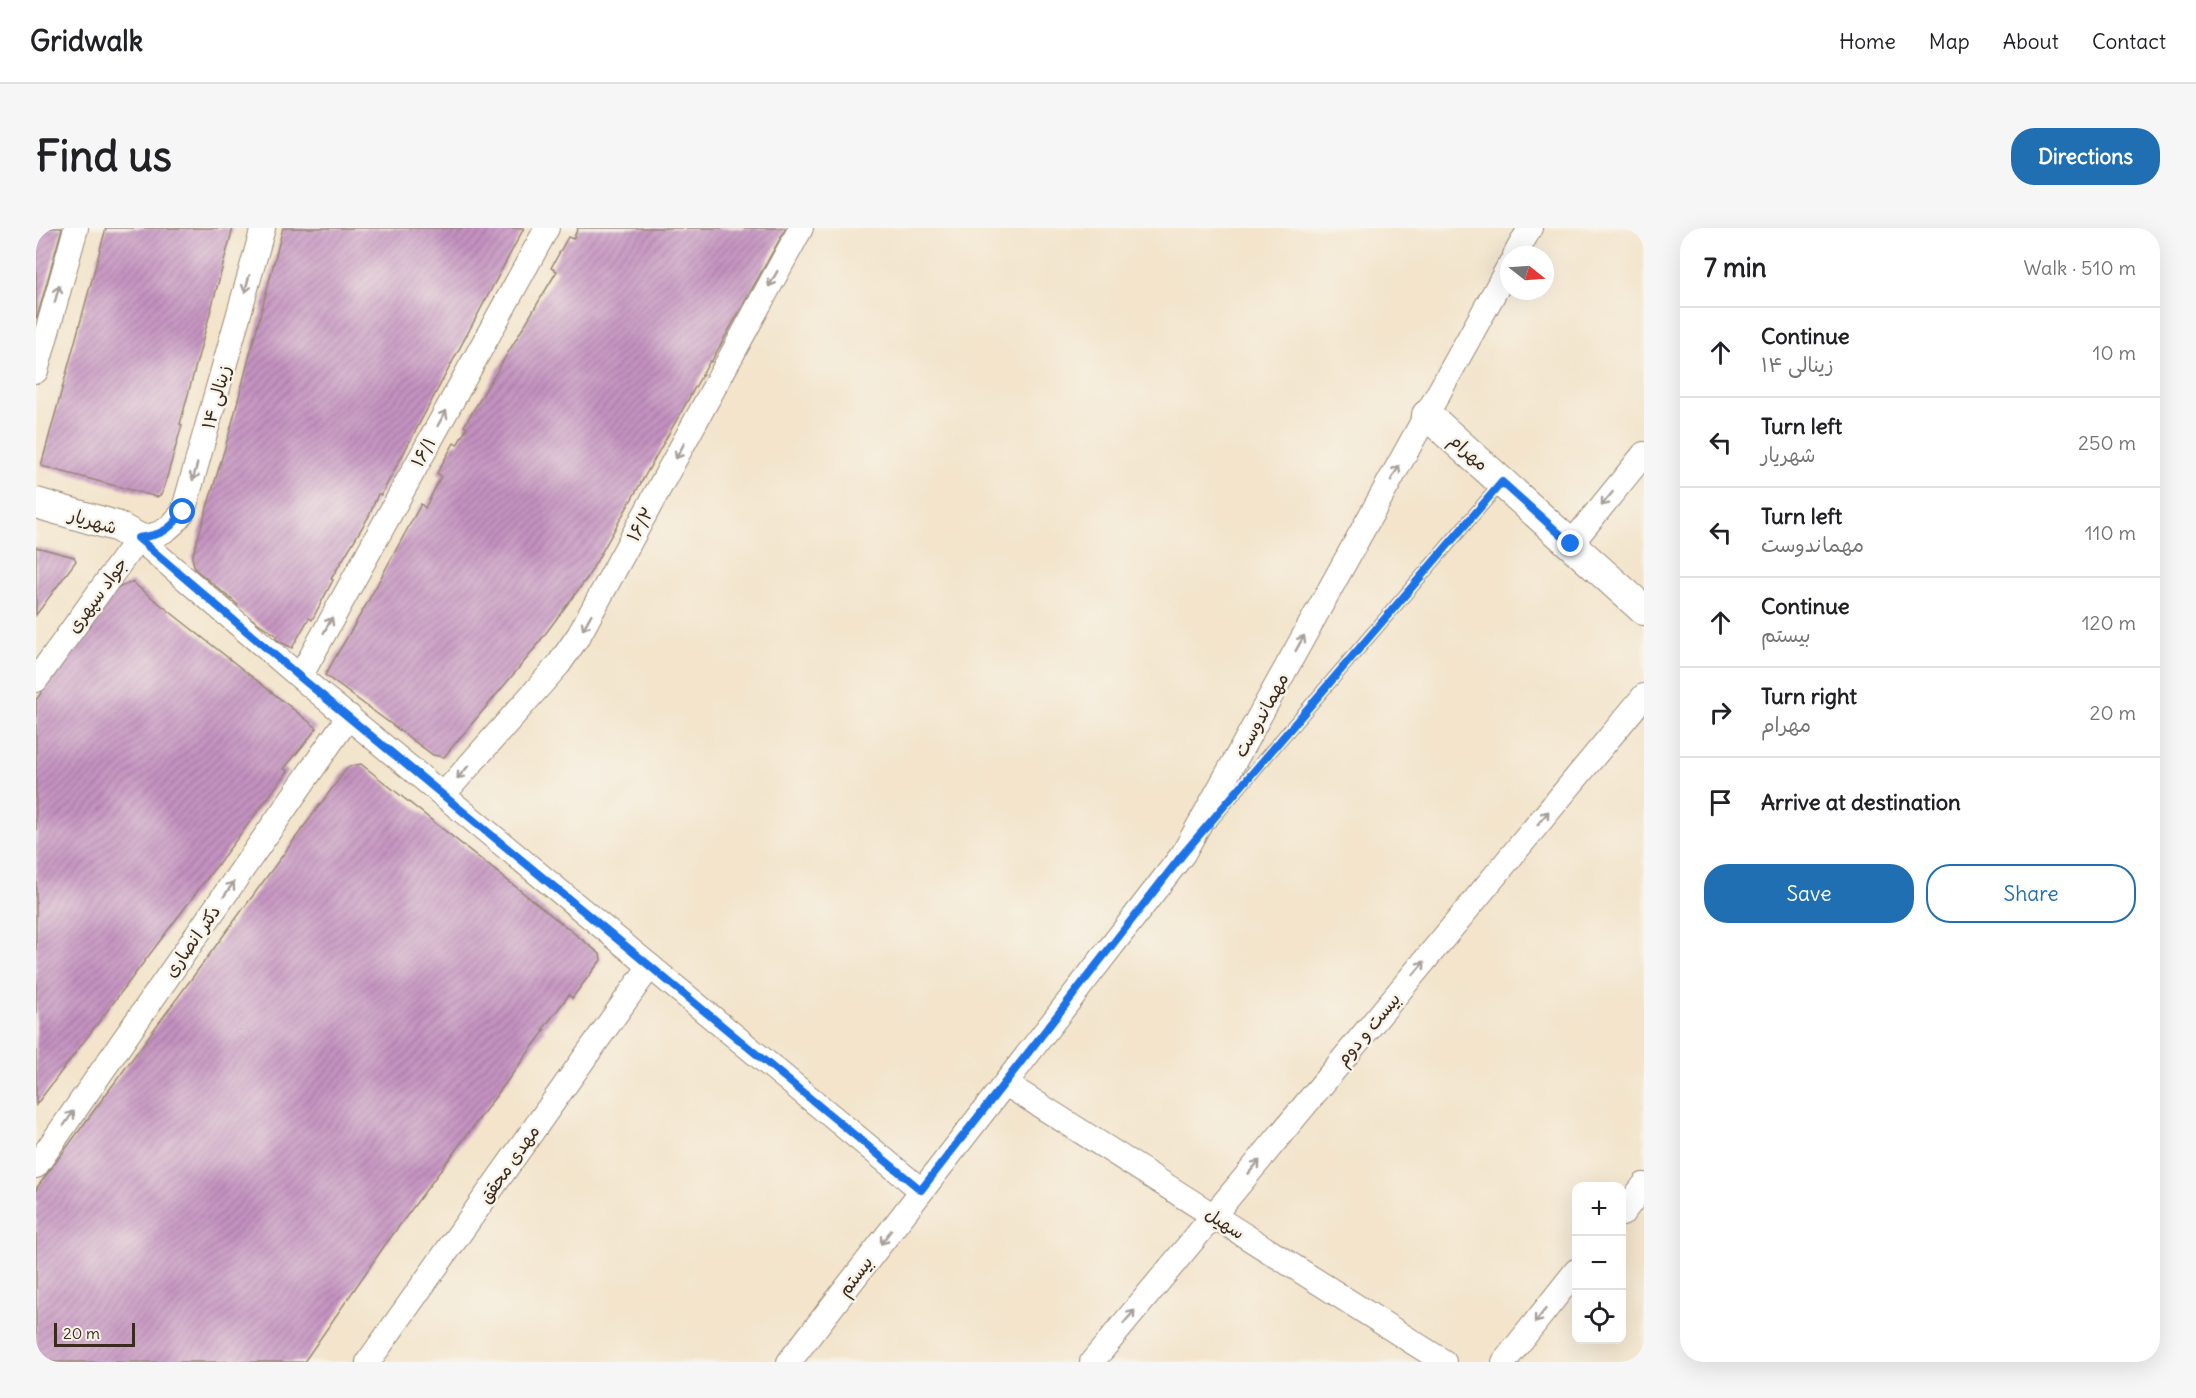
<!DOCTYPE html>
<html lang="en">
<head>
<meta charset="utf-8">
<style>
	body { margin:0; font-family:Delius,"Playpen Sans Arabic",sans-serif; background:#f6f6f6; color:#202124 }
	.controls { position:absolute; right:18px; bottom:18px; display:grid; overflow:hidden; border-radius:12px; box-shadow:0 6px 24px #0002 }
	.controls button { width:54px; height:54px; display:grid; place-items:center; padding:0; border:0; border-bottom:2px solid #e0e0e0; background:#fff; color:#202124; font:30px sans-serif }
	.compass { position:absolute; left:1464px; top:18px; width:54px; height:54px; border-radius:50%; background:#fff; box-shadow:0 6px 24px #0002; rotate:107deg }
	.scale { position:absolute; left:18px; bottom:15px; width:81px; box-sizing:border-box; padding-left:6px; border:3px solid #3b2a1e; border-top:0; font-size:16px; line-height:21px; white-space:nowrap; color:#3b2a1e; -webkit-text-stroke:4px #f7f3e8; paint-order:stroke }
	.stop { position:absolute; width:18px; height:18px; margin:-14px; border:4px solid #1a73e8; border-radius:50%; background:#fff }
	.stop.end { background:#1a73e8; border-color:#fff; box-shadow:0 2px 6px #0008 }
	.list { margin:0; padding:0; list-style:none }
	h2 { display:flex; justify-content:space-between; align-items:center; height:78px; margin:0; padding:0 24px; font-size:26px }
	h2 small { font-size:20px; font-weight:400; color:#757577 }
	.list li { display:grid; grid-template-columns:39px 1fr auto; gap:18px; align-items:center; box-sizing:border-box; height:90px; padding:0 24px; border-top:2px solid #e0e0e0 }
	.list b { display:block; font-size:22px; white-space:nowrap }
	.list p { margin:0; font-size:20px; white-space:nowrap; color:#757577 }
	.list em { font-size:20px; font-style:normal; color:#757577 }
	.actions { display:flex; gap:12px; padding:18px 24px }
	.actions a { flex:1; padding:14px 0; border:2px solid #1f6fb2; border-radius:24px; text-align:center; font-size:21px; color:#1f6fb2 }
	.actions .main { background:#1f6fb2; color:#fff }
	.icon { flex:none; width:33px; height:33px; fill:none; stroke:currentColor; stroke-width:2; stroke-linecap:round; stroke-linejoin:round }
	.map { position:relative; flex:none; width:1608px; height:1134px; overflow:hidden; border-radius:24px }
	header { display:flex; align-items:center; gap:36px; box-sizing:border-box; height:84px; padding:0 30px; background:#fff; border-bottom:2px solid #e0e0e0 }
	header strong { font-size:28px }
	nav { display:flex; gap:33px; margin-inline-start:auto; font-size:21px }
	.intro { display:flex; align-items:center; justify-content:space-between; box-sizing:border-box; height:144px; padding:0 36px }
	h1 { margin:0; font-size:42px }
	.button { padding:15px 27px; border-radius:24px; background:#1f6fb2; color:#fff; font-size:21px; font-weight:700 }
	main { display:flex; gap:36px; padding:0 36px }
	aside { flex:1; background:#fff; border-radius:24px; box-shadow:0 6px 24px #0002 }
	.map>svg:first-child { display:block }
	.building { fill:url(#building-hatch) }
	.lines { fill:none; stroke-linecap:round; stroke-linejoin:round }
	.service-casing { stroke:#978774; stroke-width:14 }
	.minor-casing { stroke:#978774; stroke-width:26 }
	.tertiary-casing { stroke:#978774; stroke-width:32 }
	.service { stroke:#fff; stroke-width:12 }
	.minor { stroke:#fff; stroke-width:24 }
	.tertiary { stroke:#fff; stroke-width:30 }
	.oneway { stroke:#a79f9a }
	.route { stroke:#1a73e8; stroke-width:8 }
	.labels { text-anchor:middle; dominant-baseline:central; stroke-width:5; stroke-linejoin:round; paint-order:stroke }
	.street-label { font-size:18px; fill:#3b2a1e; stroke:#f7f3e8 }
</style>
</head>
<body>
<header>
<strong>Gridwalk</strong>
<nav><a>Home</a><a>Map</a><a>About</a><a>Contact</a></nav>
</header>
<div class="intro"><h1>Find us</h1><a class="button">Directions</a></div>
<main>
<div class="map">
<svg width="1608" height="1134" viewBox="0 0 1608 1134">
	<defs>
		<pattern id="building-hatch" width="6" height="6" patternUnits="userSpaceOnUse" patternTransform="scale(1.5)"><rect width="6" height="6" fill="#c492c1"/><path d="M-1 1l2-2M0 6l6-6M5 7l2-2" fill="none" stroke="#a0779c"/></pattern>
	</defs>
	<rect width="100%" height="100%" fill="#f7f3e8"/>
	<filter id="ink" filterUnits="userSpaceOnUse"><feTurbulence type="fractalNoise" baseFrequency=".0167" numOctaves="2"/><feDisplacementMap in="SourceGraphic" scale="12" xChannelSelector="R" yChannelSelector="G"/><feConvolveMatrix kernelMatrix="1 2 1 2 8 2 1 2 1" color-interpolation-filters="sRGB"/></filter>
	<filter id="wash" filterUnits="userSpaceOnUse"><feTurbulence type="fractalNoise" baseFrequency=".008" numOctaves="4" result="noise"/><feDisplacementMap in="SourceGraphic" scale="24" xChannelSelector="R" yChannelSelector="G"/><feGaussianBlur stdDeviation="1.35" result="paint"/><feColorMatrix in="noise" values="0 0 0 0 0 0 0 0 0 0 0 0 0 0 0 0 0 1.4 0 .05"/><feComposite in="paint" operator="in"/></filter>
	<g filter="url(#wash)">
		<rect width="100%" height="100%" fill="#f3e4cb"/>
		<g id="blocks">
			<g class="building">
				<polygon points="0,0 26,0 1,90 0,89"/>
				<polygon points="70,0 197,0 144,196 146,197 126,266 121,269 5,238"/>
				<polygon points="247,0 488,0 345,267 342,266 333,288 295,351 297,352 276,392 273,390 256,420 239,411 241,408 200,380 202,377 159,341 156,330 194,203"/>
				<polygon points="542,0 750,0 675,134 674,133 551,350 492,429 408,529 397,527 289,447 330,377 385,276 389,280 405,248 401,245 418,215 421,217 431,200 428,198 521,43 515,40 532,9 537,11"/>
				<polygon points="0,319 38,329 40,333 0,387"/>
				<polygon points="96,354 281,500 248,541 252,543 0,877 0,472 79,361"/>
				<polygon points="325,536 564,726 565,732 536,770 533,767 507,801 509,802 349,1017 268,1134 0,1134 0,961 312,539"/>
			</g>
		</g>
	</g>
	<g filter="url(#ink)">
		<use href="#blocks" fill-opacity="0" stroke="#978774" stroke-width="1.5"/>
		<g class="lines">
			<defs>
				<polyline id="service" points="1175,593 1466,254"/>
				<g id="minor">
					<polyline points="1479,27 1494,0"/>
					<polyline points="0,143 40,0"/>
					<polyline points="102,310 264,449 885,962"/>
					<path d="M102,310C125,307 133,303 147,284L227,0"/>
					<polyline points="1535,316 1608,226"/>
					<polyline points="264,449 511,0"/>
					<polyline points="0,452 102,310"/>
					<polyline points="407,567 523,436 543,407 765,0"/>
					<polyline points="970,856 1408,1134"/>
					<polyline points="0,938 313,488"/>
					<polyline points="1586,986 1608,957"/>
					<polyline points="332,1134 614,738"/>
					<polyline points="753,1134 1147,626 1473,38"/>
					<polyline points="1056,1134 1608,468"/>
					<polyline points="1468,1134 1540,1043"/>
				</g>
				<g id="tertiary">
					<polyline points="1391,187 1608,382"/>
					<polyline points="0,275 80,298 102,310"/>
				</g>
			</defs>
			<use href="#service" class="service-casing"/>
			<use href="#minor" class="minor-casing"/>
			<use href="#tertiary" class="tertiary-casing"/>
			<use href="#service" class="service"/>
			<use href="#minor" class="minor"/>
			<use href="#tertiary" class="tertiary"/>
		</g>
		<defs><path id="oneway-shaft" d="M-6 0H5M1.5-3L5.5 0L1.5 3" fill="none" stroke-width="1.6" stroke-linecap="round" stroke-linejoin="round" transform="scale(1.5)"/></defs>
		<g class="oneway">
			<use href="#oneway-shaft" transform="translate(737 51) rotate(119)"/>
			<use href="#oneway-shaft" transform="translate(211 56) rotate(105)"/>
			<use href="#oneway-shaft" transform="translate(21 66) rotate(-75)"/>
			<use href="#oneway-shaft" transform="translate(406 190) rotate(-61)"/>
			<use href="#oneway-shaft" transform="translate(644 223) rotate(119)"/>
			<use href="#oneway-shaft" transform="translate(159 244) rotate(105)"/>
			<use href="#oneway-shaft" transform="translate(1359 245) rotate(-61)"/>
			<use href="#oneway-shaft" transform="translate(1571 271) rotate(129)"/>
			<use href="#oneway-shaft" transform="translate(551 394) rotate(119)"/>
			<use href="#oneway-shaft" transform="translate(292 397) rotate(-61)"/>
			<use href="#oneway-shaft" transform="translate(1264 415) rotate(-61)"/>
			<use href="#oneway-shaft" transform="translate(427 544) rotate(132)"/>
			<use href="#oneway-shaft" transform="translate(1507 590) rotate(-50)"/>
			<use href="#oneway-shaft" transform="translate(193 661) rotate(-55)"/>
			<use href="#oneway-shaft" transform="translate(1383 740) rotate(-50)"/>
			<use href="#oneway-shaft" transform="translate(33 890) rotate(-55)"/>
			<use href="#oneway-shaft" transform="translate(1218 939) rotate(-50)"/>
			<use href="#oneway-shaft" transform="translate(850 1009) rotate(127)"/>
			<use href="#oneway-shaft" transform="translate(1504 1088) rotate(128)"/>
			<use href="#oneway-shaft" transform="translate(1093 1089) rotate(-50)"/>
		</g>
	</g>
	<g class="lines" filter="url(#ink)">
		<path class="route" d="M147,284C133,303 125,307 102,310L264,449L885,962L1147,626L1466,254L1535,316"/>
	</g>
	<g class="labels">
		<g class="street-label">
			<text transform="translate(180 169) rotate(-75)">زینالی ۱۴</text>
			<text transform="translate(387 224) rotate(-61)">۱۶/۱</text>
			<text transform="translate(1433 224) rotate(42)">مهرام</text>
			<text transform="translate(57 293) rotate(17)">شهریار</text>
			<text transform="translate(604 296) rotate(-61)">۱۶/۲</text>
			<text transform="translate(61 367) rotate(-54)">جواد سپهری</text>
			<text transform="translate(1225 487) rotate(-61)">مهماندوست</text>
			<text transform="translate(156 713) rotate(-55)">دکتر انصاری</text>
			<text transform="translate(1332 801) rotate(-50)">بیست و دوم</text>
			<text transform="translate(473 936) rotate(-55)">مهدی محقق</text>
			<text transform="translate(1189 995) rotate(32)">سهیل</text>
			<text transform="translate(819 1048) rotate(-53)">بیستم</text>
		</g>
	</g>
</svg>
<div class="controls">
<button>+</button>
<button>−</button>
<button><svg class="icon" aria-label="locate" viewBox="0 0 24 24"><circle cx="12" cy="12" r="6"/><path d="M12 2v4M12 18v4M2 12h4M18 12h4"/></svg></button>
</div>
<svg class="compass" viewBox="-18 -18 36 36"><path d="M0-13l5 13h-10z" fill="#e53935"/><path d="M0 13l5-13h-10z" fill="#757577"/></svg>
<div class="scale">20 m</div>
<div class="stop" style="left:147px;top:284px"></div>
<div class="stop end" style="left:1535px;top:316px"></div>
</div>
<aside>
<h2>7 min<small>Walk · 510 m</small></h2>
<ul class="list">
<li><svg class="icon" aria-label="ahead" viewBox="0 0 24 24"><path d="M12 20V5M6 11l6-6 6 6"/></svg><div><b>Continue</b><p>زینالی ۱۴</p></div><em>10 m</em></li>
<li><svg class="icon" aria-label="left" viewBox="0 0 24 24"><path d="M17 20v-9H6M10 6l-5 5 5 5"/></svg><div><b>Turn left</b><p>شهریار</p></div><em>250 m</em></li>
<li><svg class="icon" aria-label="left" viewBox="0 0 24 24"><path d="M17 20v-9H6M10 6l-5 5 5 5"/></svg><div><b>Turn left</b><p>مهماندوست</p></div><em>110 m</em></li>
<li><svg class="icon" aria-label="ahead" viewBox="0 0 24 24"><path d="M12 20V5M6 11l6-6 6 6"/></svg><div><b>Continue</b><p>بیستم</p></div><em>120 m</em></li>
<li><svg class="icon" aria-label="right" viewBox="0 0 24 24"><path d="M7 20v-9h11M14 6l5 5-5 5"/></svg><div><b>Turn right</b><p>مهرام</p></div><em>20 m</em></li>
<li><svg class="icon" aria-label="arrive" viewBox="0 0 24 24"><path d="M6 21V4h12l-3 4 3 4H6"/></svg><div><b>Arrive at destination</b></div></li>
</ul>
<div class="actions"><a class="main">Save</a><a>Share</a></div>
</aside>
</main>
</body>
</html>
